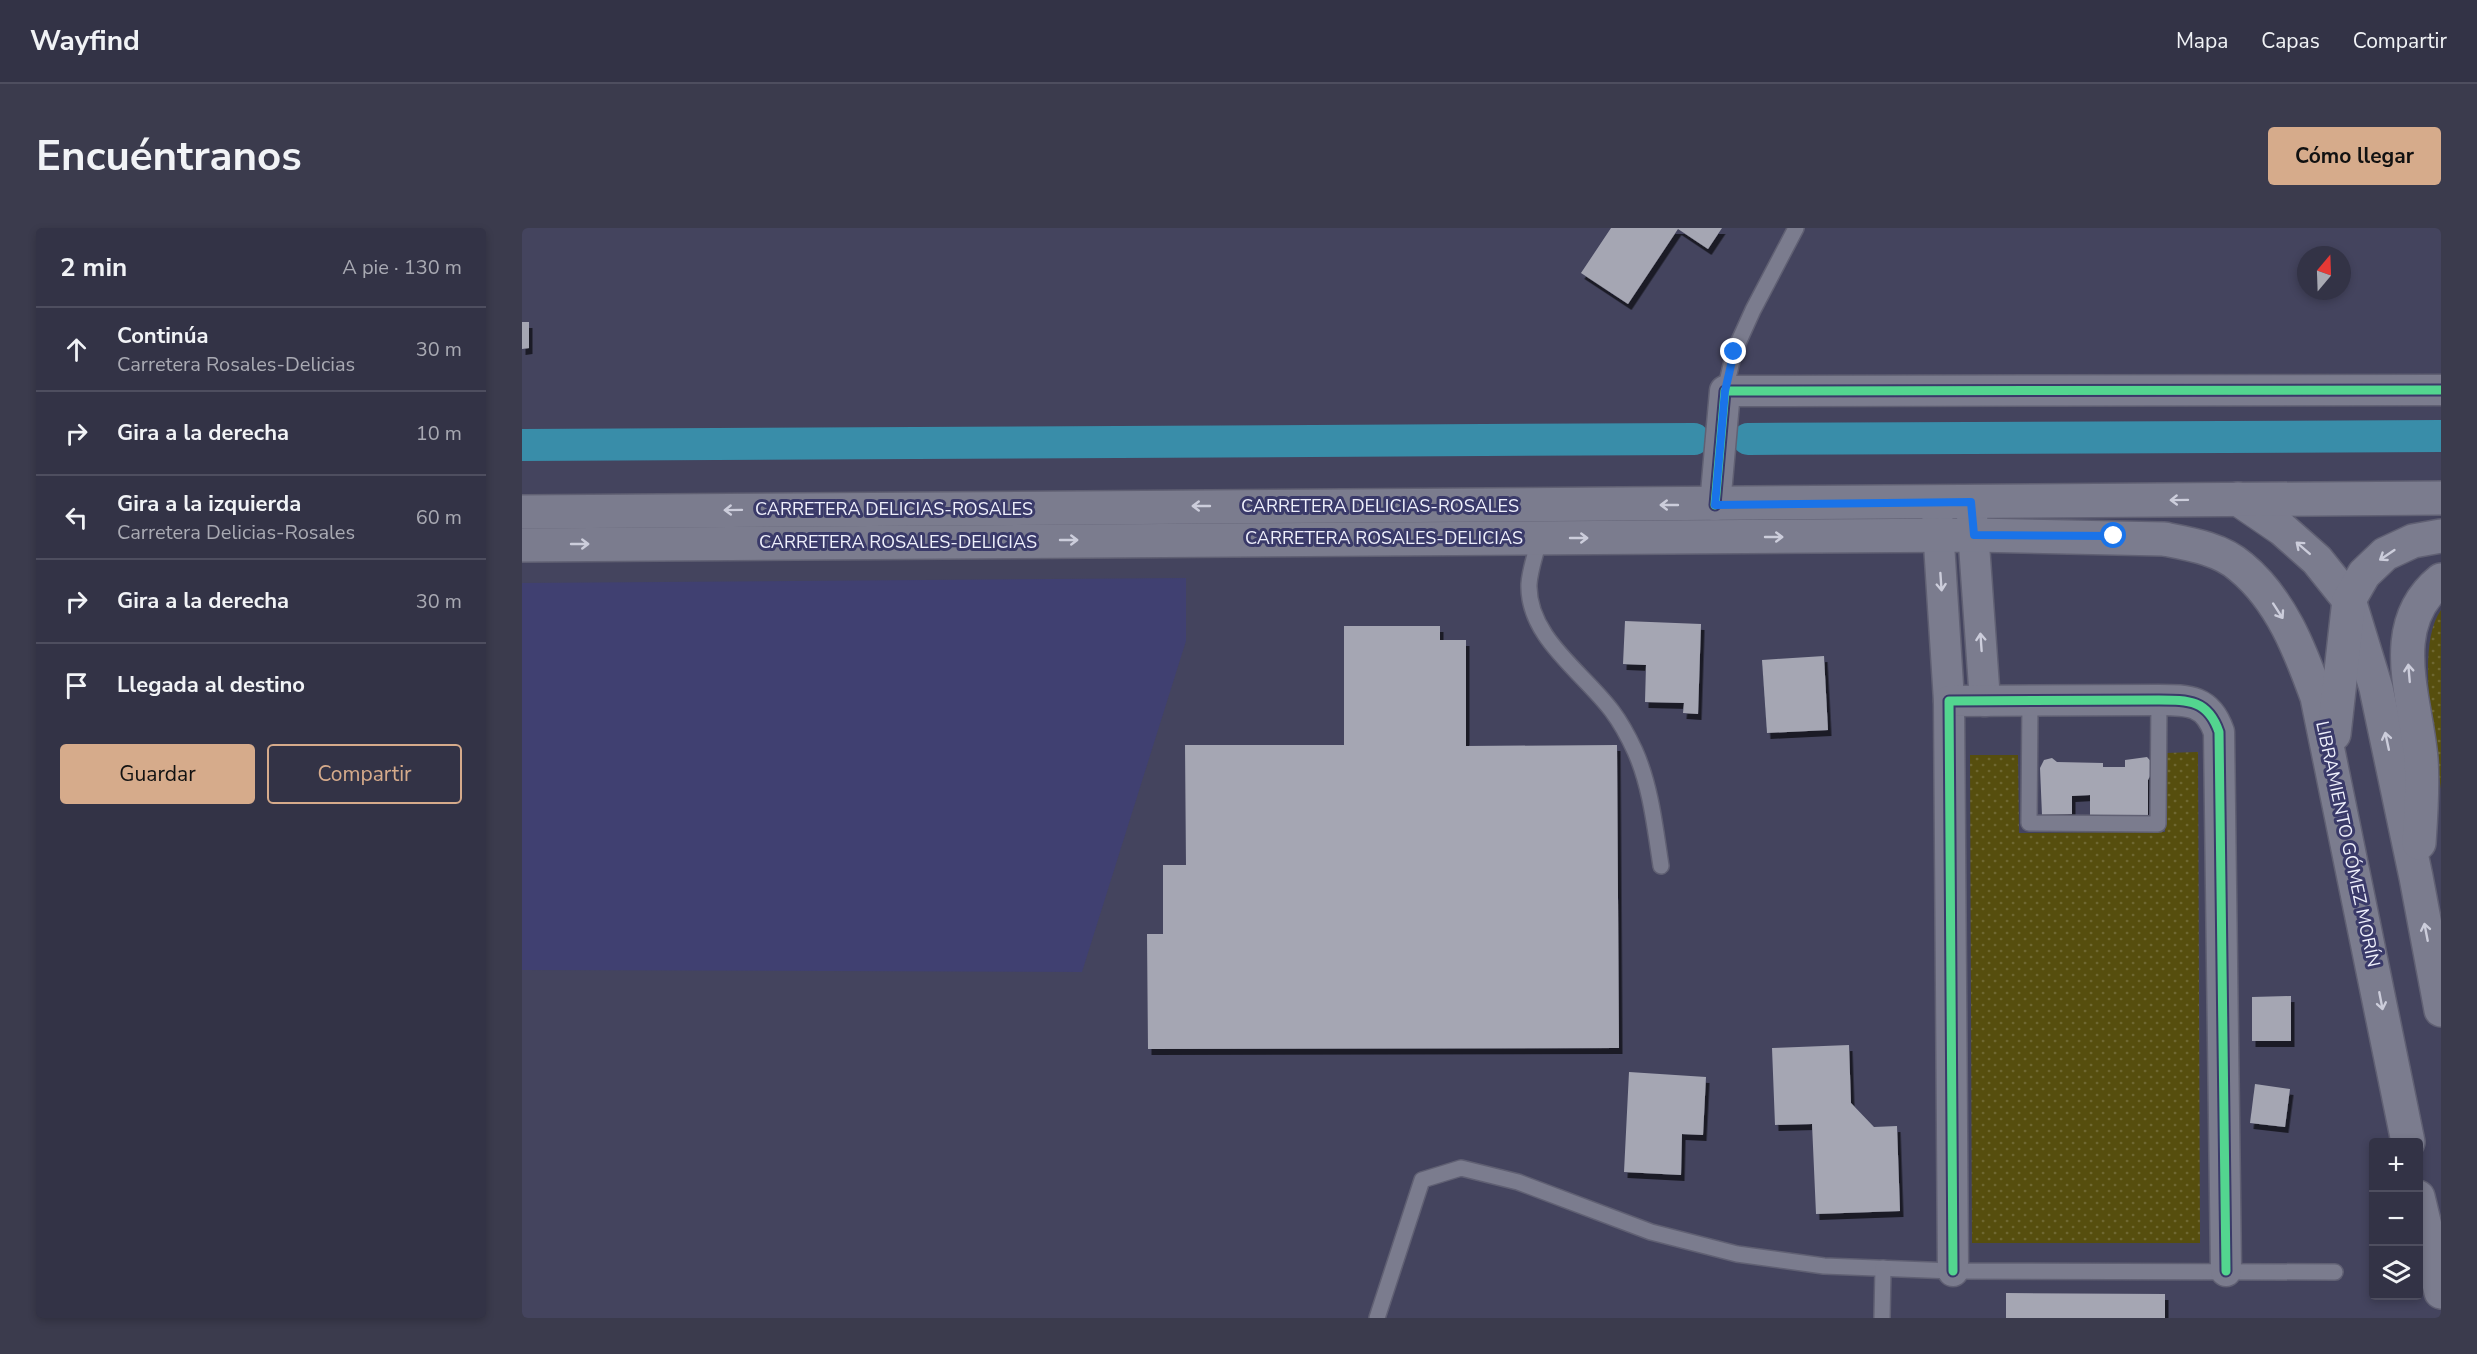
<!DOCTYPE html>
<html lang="es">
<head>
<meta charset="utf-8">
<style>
	body { margin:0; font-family:"Nunito Sans",sans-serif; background:#3b3b4d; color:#f1f3f6 }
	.controls { position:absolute; right:18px; bottom:18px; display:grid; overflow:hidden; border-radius:6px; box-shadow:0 3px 9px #0003 }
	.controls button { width:54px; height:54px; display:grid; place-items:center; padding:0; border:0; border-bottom:2px solid #4e4e5f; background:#333346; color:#f1f3f6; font:30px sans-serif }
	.compass { position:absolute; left:1775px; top:18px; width:54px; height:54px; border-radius:50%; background:#333346; box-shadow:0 3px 9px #0003; rotate:19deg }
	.stop { position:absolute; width:18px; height:18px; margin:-14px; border:4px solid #1a73e8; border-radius:50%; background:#fff }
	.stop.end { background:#1a73e8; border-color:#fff; box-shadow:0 2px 6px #0008 }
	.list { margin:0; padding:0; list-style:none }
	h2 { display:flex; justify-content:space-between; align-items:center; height:78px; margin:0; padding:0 24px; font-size:26px }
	h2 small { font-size:20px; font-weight:400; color:#a9aab3 }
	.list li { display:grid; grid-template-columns:39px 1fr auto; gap:18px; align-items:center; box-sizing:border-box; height:84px; padding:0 24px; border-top:2px solid #4e4e5f }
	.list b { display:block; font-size:22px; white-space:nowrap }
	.list p { margin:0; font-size:20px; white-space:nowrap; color:#a9aab3 }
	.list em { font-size:20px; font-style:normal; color:#a9aab3 }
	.actions { display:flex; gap:12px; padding:18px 24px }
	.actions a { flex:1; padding:14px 0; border:2px solid #d6ab8b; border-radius:6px; text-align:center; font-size:21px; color:#d6ab8b }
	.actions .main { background:#d6ab8b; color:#111 }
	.icon { flex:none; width:33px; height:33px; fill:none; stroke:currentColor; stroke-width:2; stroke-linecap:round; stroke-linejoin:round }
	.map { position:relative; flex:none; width:1919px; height:1090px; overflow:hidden; border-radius:6px }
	header { display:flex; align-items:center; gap:36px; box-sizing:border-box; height:84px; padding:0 30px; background:#333346; border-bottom:2px solid #4e4e5f }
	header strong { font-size:28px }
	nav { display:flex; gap:33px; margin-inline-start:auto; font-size:21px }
	.intro { display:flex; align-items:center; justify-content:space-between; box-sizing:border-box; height:144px; padding:0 36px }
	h1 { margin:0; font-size:42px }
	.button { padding:15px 27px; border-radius:6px; background:#d6ab8b; color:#111; font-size:21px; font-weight:700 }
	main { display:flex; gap:36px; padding:0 36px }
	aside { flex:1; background:#333346; border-radius:6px; box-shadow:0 3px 9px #0003 }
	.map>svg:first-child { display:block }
	.built { fill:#404071 }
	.green { fill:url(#green-dots) }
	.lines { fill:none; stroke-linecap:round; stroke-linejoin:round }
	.canal { stroke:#398da9; stroke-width:32 }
	.building { fill:#a5a6b3; filter:url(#shadow) }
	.lane-casing { stroke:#606073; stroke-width:18 }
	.street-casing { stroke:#606073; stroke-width:33 }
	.secondary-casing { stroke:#606073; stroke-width:36 }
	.lane { stroke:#7b7c8e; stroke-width:15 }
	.street { stroke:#7b7c8e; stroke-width:30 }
	.secondary { stroke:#7b7c8e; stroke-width:33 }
	.cycleway-casing { stroke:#3a3a69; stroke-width:13 }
	.cycleway { stroke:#53d58f; stroke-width:9 }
	.oneway { stroke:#cccddb }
	.route { stroke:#1a73e8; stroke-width:8 }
	.labels { text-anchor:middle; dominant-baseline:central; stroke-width:6; stroke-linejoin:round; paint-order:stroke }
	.street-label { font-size:18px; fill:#eff0fc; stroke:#3a3a69 }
</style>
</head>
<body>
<header>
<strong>Wayfind</strong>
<nav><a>Mapa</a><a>Capas</a><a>Compartir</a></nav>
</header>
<div class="intro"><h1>Encuéntranos</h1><a class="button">Cómo llegar</a></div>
<main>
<aside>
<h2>2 min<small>A pie · 130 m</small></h2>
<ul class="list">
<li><svg class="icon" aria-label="ahead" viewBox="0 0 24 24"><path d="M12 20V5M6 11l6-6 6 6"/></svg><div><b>Continúa</b><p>Carretera Rosales-Delicias</p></div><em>30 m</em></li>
<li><svg class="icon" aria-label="right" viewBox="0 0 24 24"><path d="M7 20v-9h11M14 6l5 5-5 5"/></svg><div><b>Gira a la derecha</b></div><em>10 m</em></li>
<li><svg class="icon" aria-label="left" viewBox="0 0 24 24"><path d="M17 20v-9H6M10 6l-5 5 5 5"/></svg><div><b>Gira a la izquierda</b><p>Carretera Delicias-Rosales</p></div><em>60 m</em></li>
<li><svg class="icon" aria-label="right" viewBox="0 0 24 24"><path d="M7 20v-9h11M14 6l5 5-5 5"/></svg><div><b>Gira a la derecha</b></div><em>30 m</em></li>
<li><svg class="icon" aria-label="arrive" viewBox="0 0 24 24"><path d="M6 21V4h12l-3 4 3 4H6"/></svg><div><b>Llegada al destino</b></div></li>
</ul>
<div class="actions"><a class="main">Guardar</a><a>Compartir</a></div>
</aside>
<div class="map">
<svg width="1919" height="1090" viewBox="0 0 1919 1090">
	<defs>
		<pattern id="green-dots" width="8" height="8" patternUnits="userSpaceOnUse" patternTransform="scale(1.5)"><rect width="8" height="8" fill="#564e0e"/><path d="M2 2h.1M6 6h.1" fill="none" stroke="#6f6832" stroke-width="1.8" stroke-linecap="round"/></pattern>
		<filter id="shadow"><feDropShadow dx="3.5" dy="6" stdDeviation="0" flood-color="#0009"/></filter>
	</defs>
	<rect width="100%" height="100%" fill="#44445e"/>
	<polygon class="built" points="664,350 664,413 560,744 0,742 0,355"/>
	<g class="green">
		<path d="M1919,382V561C1913,517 1893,418 1919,382Z"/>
		<polygon points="1676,524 1678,1015 1450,1015 1448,527 1496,527 1497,605 1643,604 1643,525"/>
	</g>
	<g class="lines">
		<g class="canal">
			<polyline points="1226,211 1919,208"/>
			<polyline points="0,217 1172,211"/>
		</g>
	</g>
	<g class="building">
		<polygon points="1089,0 1200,0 1186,21 1156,1 1106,76 1059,45"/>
		<polygon points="0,94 7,94 7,120 0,121"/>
		<polygon points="1103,393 1179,396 1176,486 1161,485 1162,475 1123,474 1124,437 1101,436"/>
		<polygon points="822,398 918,398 918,412 944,412 944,518 1095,517 1097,820 626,821 625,706 641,706 641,637 664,637 663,517 822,517"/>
		<polygon points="1302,428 1306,502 1245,505 1240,432"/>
		<polygon points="1625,529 1633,538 1626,552 1626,587 1568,587 1568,567 1550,568 1550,586 1520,587 1518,540 1522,532 1530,530 1535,534 1581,535 1581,539 1603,539 1603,532"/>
		<polygon points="1769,768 1769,813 1730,813 1730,769"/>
		<polygon points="1327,817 1329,875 1352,899 1375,898 1378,983 1294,986 1290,896 1253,897 1250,820"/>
		<polygon points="1107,844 1184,849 1181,907 1160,906 1159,947 1102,944"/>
		<polygon points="1733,856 1768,861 1763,899 1728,895"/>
		<polygon points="1484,1065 1643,1066 1643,1090 1484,1090"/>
	</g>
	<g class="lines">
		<defs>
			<g id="lane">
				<polyline points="1203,163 1212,124 1231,82 1274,0"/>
				<path d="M1018,307C1015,323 1008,340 1007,356C1005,409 1062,445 1090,483C1099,495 1107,510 1113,523C1129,559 1133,600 1139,638"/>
				<polyline points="1508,473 1507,595 1636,596 1637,472"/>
				<polyline points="855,1090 900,952 939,940 996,954 1129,1004 1215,1026 1302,1038 1431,1043 1813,1044"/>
				<polyline points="1360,1090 1361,1040"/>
			</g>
			<g id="street">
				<polyline points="1449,274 1463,473"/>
				<polyline points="1193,277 1203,163 1919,162"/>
				<polyline points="1415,284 1427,473"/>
				<path d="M1431,1043L1427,473L1637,472C1667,472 1686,472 1697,504L1704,1043"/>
			</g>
			<g id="secondary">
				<polyline points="1716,271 1760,301 1795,332 1827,372 1854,460 1894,649 1919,782"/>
				<polyline points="0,284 1919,270"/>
				<path d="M0,317L1452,307L1642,311C1668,316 1699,321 1719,339C1759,372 1778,422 1795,469L1886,914"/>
				<polyline points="1812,506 1827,372 1842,346 1863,326 1891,313 1919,308"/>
				<path d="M1897,615C1899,586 1901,559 1899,531C1894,470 1862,398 1919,352"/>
				<polyline points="1896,969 1919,1064"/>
			</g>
		</defs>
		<use href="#lane" class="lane-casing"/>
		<use href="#street" class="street-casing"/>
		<use href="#secondary" class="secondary-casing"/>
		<use href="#lane" class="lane"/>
		<use href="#street" class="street"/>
		<use href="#secondary" class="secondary"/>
		<defs>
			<g id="cycleway">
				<polyline points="1193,277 1203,163 1919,162"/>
				<path d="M1431,1043L1427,473L1637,472C1667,472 1686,472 1697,504L1704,1043"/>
			</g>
		</defs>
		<use href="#cycleway" class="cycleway-casing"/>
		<use href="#cycleway" class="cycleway"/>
	</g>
	<defs><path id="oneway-shaft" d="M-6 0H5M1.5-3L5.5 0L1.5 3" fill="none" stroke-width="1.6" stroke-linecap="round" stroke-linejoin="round" transform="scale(1.5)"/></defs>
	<g class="oneway">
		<use href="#oneway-shaft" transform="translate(1657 272) rotate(179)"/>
		<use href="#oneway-shaft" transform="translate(1147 277) rotate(180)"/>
		<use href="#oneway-shaft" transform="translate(679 278) rotate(180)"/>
		<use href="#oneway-shaft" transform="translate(211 282) rotate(179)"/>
		<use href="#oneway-shaft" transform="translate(1252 309)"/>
		<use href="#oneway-shaft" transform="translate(1057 310)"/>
		<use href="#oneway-shaft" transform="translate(547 312)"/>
		<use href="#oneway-shaft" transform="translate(58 316)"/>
		<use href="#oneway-shaft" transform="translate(1781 320) rotate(-139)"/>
		<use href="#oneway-shaft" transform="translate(1865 327) rotate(146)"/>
		<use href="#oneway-shaft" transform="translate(1419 354) rotate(86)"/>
		<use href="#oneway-shaft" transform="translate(1756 383) rotate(57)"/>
		<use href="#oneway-shaft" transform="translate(1459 414) rotate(-94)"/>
		<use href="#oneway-shaft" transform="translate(1887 445) rotate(-95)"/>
		<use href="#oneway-shaft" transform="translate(1865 513) rotate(-102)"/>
		<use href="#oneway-shaft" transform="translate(1904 704) rotate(-101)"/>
		<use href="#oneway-shaft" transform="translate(1859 773) rotate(79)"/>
	</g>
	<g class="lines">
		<polyline class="route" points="1212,124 1203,163 1193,277 1449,274 1452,307 1592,308"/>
	</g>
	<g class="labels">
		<g class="street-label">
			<text x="858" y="278">CARRETERA DELICIAS-ROSALES</text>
			<text x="372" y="281">CARRETERA DELICIAS-ROSALES</text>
			<text x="862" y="310">CARRETERA ROSALES-DELICIAS</text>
			<text x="376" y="314">CARRETERA ROSALES-DELICIAS</text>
			<text transform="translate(1826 616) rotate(78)">LIBRAMIENTO GÓMEZ MORÍN</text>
		</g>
	</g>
</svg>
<div class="controls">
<button>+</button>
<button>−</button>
<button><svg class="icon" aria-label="layers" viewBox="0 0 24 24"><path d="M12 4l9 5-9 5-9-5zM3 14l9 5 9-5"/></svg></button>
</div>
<svg class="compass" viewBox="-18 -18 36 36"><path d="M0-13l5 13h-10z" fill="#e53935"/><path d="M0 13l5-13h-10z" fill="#a9aab3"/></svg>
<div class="stop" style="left:1592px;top:308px"></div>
<div class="stop end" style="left:1212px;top:124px"></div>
</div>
</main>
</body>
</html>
